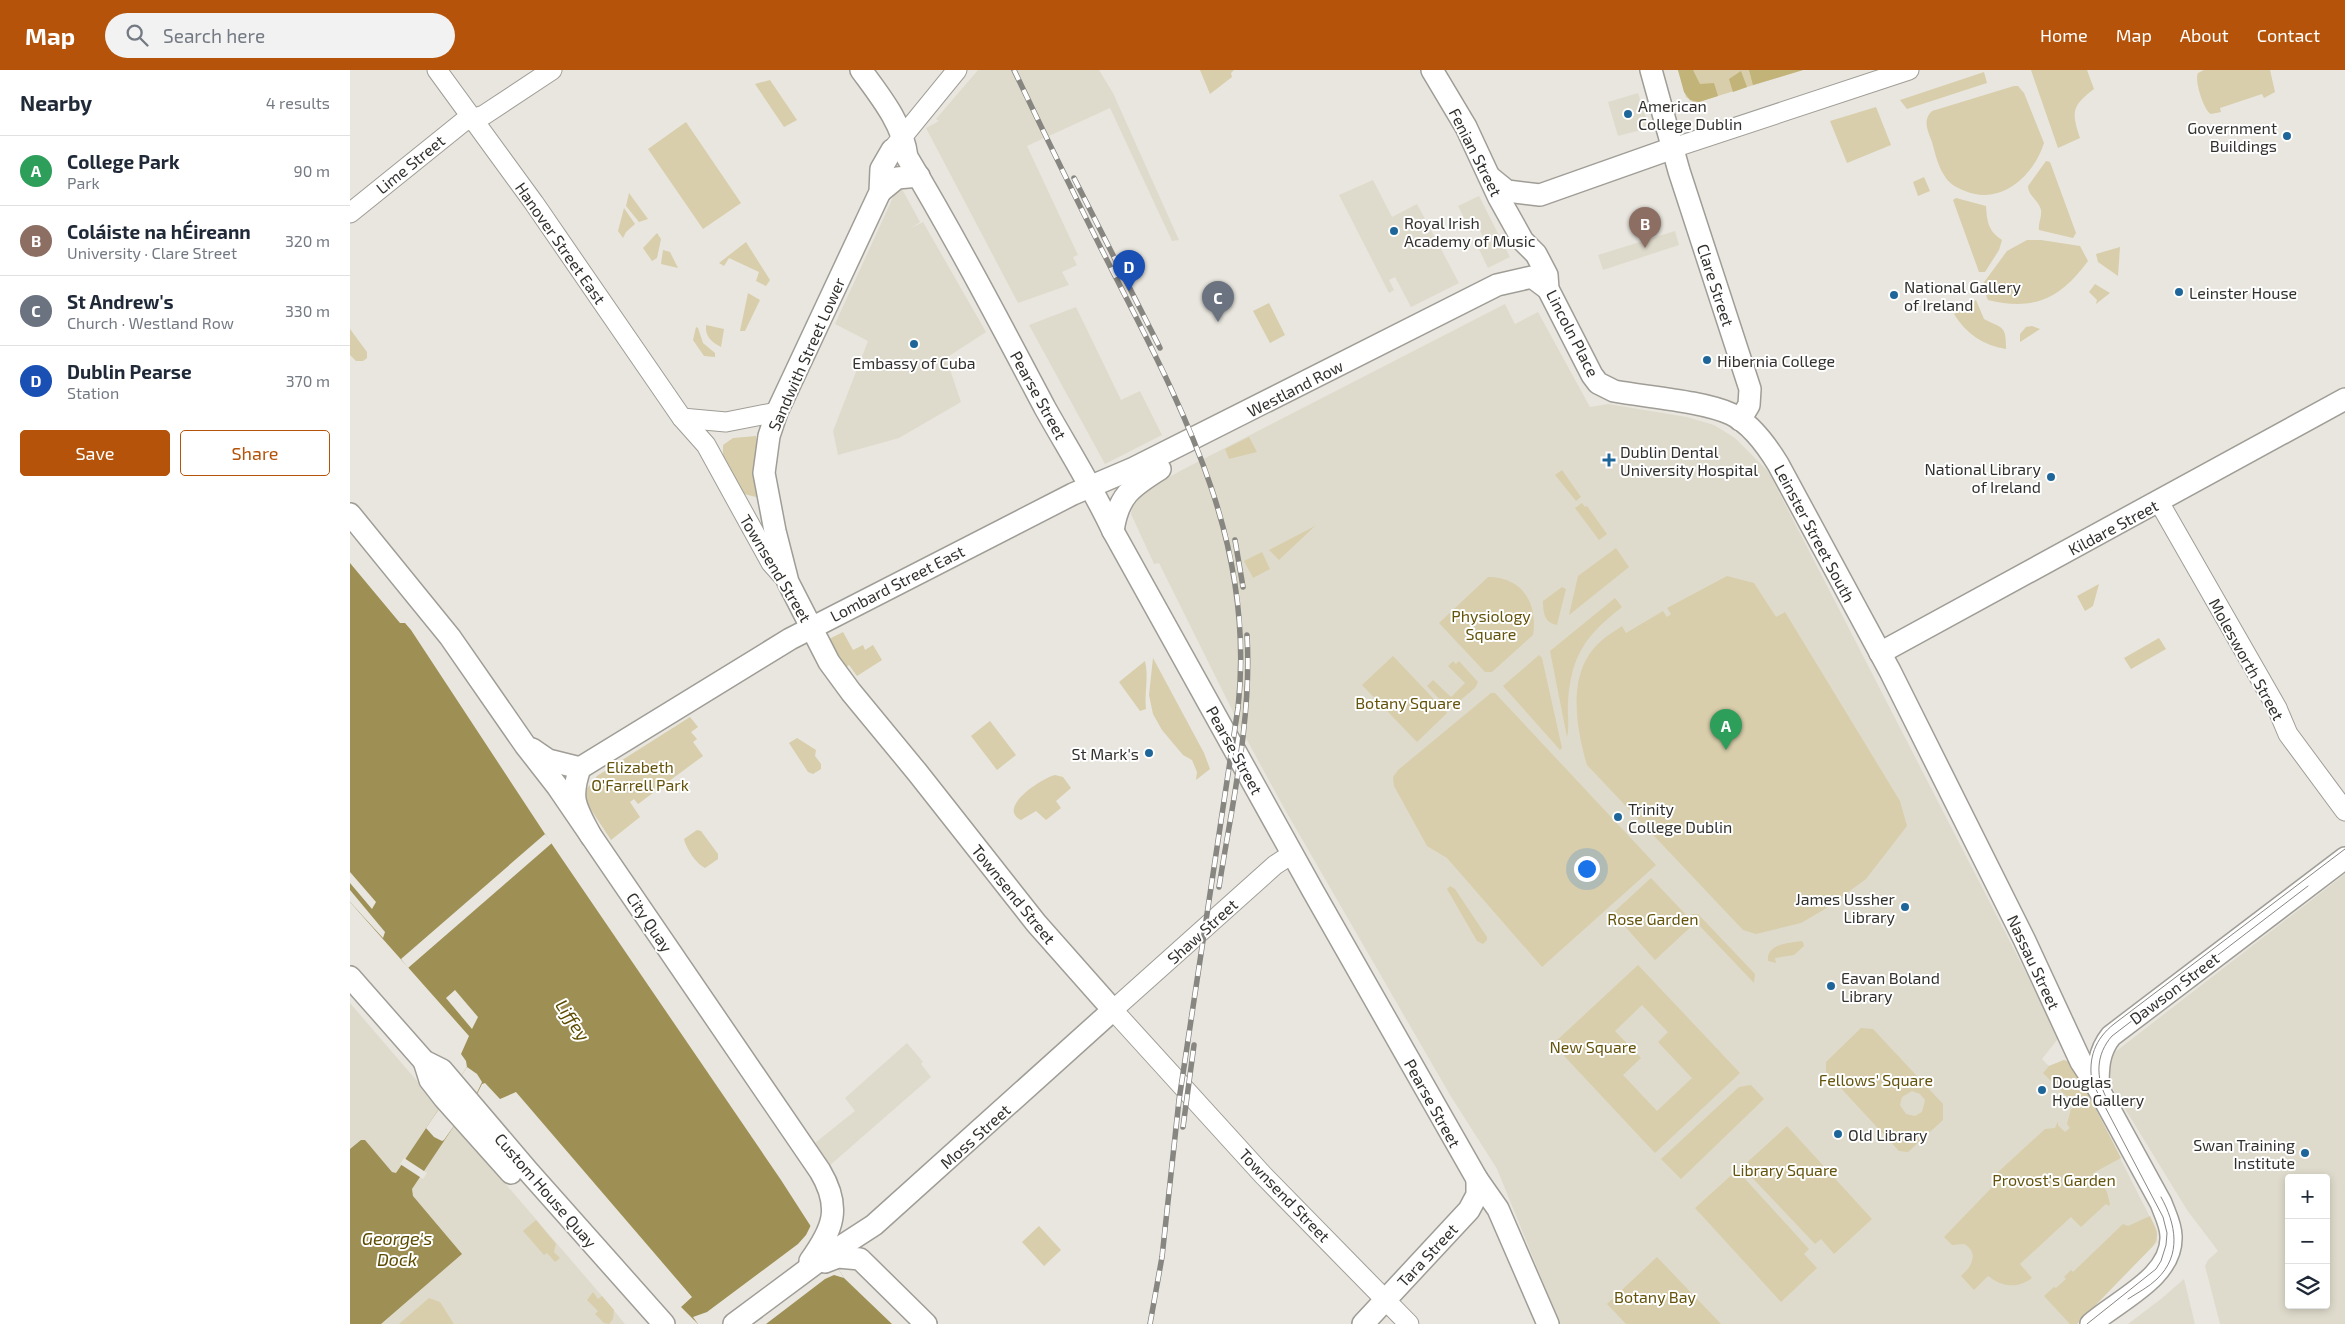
<!DOCTYPE html>
<html lang="en">
<head>
<meta charset="utf-8">
<style>
	body { margin:0; font-family:"Exo 2",sans-serif; background:#f2f2f3; color:#1f2937 }
	.controls { position:absolute; right:15px; bottom:15px; display:grid; overflow:hidden; border-radius:5px; box-shadow:0 2px 8px #0003 }
	.controls button { width:45px; height:45px; display:grid; place-items:center; padding:0; border:0; border-bottom:1px solid #e0e1e3; background:#fff; color:#1f2937; font:25px sans-serif }
	.you { position:absolute; left:1236px; top:798px; width:18px; height:18px; margin:-12px; border:4px solid #fff; border-radius:50%; background:#1a73e8; box-shadow:0 0 0 8px #1a73e833 }
	.badge { display:grid; place-items:center; width:32px; height:32px; border-radius:50%; background:#b45309; color:#fff; font-size:16px; font-weight:700 }
	.pin { position:absolute; translate:-50% -41px; filter:drop-shadow(0 1px 2px #0008) }
	.pin::after { content:''; position:absolute; top:26px; width:18px; height:15px; background:inherit; clip-path:polygon(0 0,100% 0,50% 100%) }
	.list { margin:0; padding:0; list-style:none }
	h2 { display:flex; justify-content:space-between; align-items:center; height:65px; margin:0; padding:0 20px; font-size:21px }
	h2 small { font-size:16px; font-weight:400; color:#747a83 }
	.list li { display:grid; grid-template-columns:32px 1fr auto; gap:15px; align-items:center; box-sizing:border-box; height:70px; padding:0 20px; border-top:1px solid #e0e1e3 }
	.list b { display:block; font-size:19px; white-space:nowrap }
	.list p { margin:0; font-size:16px; white-space:nowrap; color:#747a83 }
	.list em { font-size:16px; font-style:normal; color:#747a83 }
	.actions { display:flex; gap:10px; padding:15px 20px }
	.actions a { flex:1; padding:11px 0; border:1px solid #b45309; border-radius:5px; text-align:center; font-size:18px; color:#b45309 }
	.actions .main { background:#b45309; color:#fff }
	.icon { flex:none; width:28px; height:28px; fill:none; stroke:currentColor; stroke-width:2; stroke-linecap:round; stroke-linejoin:round }
	.map { position:relative; flex:none; width:1995px; height:1254px; overflow:hidden }
	header { display:flex; align-items:center; gap:30px; box-sizing:border-box; height:70px; padding:0 25px; background:#b45309; color:#fff }
	header strong { font-size:24px }
	nav { display:flex; gap:28px; margin-inline-start:auto; font-size:18px }
	.search { width:350px; height:45px; background:#f2f2f3; display:flex; align-items:center; gap:12px; box-sizing:border-box; padding:0 18px; border-radius:28px; color:#747a83; font-size:19px }
	main { display:flex }
	aside { flex:1; background:#fff }
	.map>svg:first-child { display:block }
	.built { fill:#dfdbcc; fill-rule:evenodd }
	.green { fill:#d8ceab; fill-rule:evenodd }
	.forest { fill:#c2b378 }
	.water { fill:#9e8f55 }
	.pier { fill:#e8e6de }
	.lines { fill:none; stroke-linecap:round; stroke-linejoin:round }
	.tertiary-casing { stroke:#9f9d96; stroke-width:21 }
	.secondary-casing { stroke:#9f9d96; stroke-width:24 }
	.tertiary { stroke:#fff; stroke-width:19 }
	.secondary { stroke:#fff; stroke-width:21 }
	.tram { stroke:#888681; stroke-width:1 }
	.rail-casing { stroke:#888681; stroke-width:5.5 }
	.rail { stroke:#fff; stroke-width:4; stroke-dasharray:11; stroke-linecap:butt }
	.poi-dot { fill:#1e669a; stroke:#fff; stroke-width:2 }
	.labels { text-anchor:middle; dominant-baseline:central; stroke-width:4; stroke-linejoin:round; paint-order:stroke }
	.poi-label { font-size:16px; fill:#32312e; stroke:#fff; text-anchor:start }
	.street-label { font-size:16px; fill:#32312e; stroke:#fff }
	.park-label { font-size:16px; fill:#64530b; stroke:#fff }
	.water-label { font-size:18px; font-style:italic; fill:#5d4c00; stroke:#fff }
</style>
</head>
<body>
<header>
<strong>Map</strong>
<div class="search"><svg class="icon" aria-label="search" viewBox="0 0 24 24"><circle cx="10" cy="10" r="6"/><path d="M15 15l6 6"/></svg>Search here</div>
<nav><a>Home</a><a>Map</a><a>About</a><a>Contact</a></nav>
</header>
<main>
<aside>
<h2>Nearby<small>4 results</small></h2>
<ul class="list">
<li><span class="badge" style="background:#2e9e5b">A</span><div><b>College Park</b><p>Park</p></div><em>90 m</em></li>
<li><span class="badge" style="background:#8d6e63">B</span><div><b>Coláiste na hÉireann</b><p>University · Clare Street</p></div><em>320 m</em></li>
<li><span class="badge" style="background:#6b7280">C</span><div><b>St Andrew's</b><p>Church · Westland Row</p></div><em>330 m</em></li>
<li><span class="badge" style="background:#1a4fb4">D</span><div><b>Dublin Pearse</b><p>Station</p></div><em>370 m</em></li>
</ul>
<div class="actions"><a class="main">Save</a><a>Share</a></div>
</aside>
<div class="map">
<svg width="1995" height="1254" viewBox="0 0 1995 1254">
	<rect width="100%" height="100%" fill="#e8e6de"/>
	<g class="built">
		<polygon points="628,0 749,0 763,23 829,170 822,171 760,38 677,76 728,185 723,187 727,195 712,202 719,215 668,233 576,58 589,51 586,49"/>
		<polygon points="1288,23 1299,58 1268,66 1258,32"/>
		<polygon points="1023,110 1042,147 1067,134 1109,213 1061,237 1045,207 1039,210 1044,220 1039,223 989,125"/>
		<polygon points="552,119 570,152 561,158 573,152 636,262 596,288 611,332 549,368 488,385 483,361 518,271 485,254 545,123"/>
		<polygon points="1129,126 1160,187 1138,198 1125,171 1133,167 1129,158 1121,162 1108,136"/>
		<polygon points="1325,161 1329,175 1253,200 1248,185"/>
		<polygon points="1155,234 1165,254 1188,242 1240,337 1258,334 1337,347 1364,355 1385,368 1418,401 1707,963 1707,970 1692,989 1699,996 1714,990 1722,993 1807,1161 1807,1172 1803,1176 1727,1254 1210,1254 1147,1099 1100,1025 934,738 897,670 809,493 804,494 781,444 784,430 790,424 830,401"/>
		<polygon points="726,237 771,330 790,321 812,365 755,394 679,255"/>
		<path d="M1995,804V1254H1870L1855,1196L1858,1190L1868,1181L1837,1140L1755,1006L1756,989ZM1939,1108H1976V1235H1939Z"/>
		<polygon points="0,933 252,1226 275,1254 0,1254"/>
		<polygon points="557,973 573,992 571,994 581,1007 479,1096 465,1073 505,1041 495,1028"/>
		<polygon points="1834,1209 1845,1254 1778,1254 1811,1229"/>
	</g>
	<g class="green">
		<polygon points="850,0 884,0 881,3 882,7 860,24"/>
		<polygon points="1328,0 1453,0 1345,33 1336,27"/>
		<path d="M1681,0H1737L1744,19C1722,36 1721,41 1730,68L1708,78Z"/>
		<path d="M1854,0H1920L1925,22L1914,28L1912,24L1870,38L1871,42L1861,44C1854,41 1844,10 1848,3Z"/>
		<polygon points="1634,2 1637,13 1557,39 1550,30"/>
		<polygon points="420,10 447,50 434,57 405,14"/>
		<path d="M1664,16H1668L1674,23L1694,73C1684,105 1652,136 1615,121C1607,118 1598,113 1594,105C1588,96 1585,83 1582,72C1578,61 1572,50 1582,41Z"/>
		<polygon points="1526,37 1541,75 1497,93 1480,51"/>
		<polygon points="336,52 391,133 353,159 298,79"/>
		<path d="M1696,91L1700,92L1726,163L1723,168L1689,160C1688,153 1692,148 1691,140C1689,130 1678,126 1678,116Z"/>
		<polygon points="1574,107 1580,121 1568,126 1563,112"/>
		<polygon points="279,123 298,149 289,152 276,136"/>
		<path d="M1606,128L1636,136C1637,151 1638,161 1652,170L1649,180L1635,202H1629L1603,130Z"/>
		<polygon points="274,138 285,154 276,162 273,168 268,161"/>
		<polygon points="307,163 311,169 307,188 302,191 293,178"/>
		<path d="M1677,170H1691L1730,176L1738,191C1710,229 1684,241 1638,230L1632,215L1657,181Z"/>
		<polygon points="396,172 420,210 416,216 406,211 409,202 379,188 374,196 369,193"/>
		<polygon points="1770,177 1768,206 1748,192 1746,184"/>
		<polygon points="313,180 320,182 328,198 311,194"/>
		<polygon points="1745,214 1760,223 1746,234 1747,230 1739,222"/>
		<polygon points="398,223 410,230 395,261 390,261"/>
		<path d="M1626,230L1634,249C1653,259 1656,255 1656,279C1633,275 1616,264 1604,244Z"/>
		<polygon points="919,233 935,265 920,273 903,241"/>
		<path d="M356,255L374,259L371,277C361,272 355,266 356,255Z"/>
		<polygon points="1682,256 1690,259 1670,272 1670,264 1676,257"/>
		<polygon points="346,257 348,258 353,273 365,283 365,287 354,286 343,270"/>
		<polygon points="0,259 17,282 17,288 13,291 6,291 0,285"/>
		<polygon points="406,366 424,479 412,458 410,428 390,423 373,388 373,375 383,368"/>
		<polygon points="899,367 907,382 879,389 875,379"/>
		<polygon points="1212,400 1231,427 1226,431 1205,405"/>
		<polygon points="1232,433 1235,437 1237,436 1257,464 1249,470 1225,438"/>
		<polygon points="965,456 929,490 919,480"/>
		<polygon points="1266,478 1279,497 1219,545 1228,506"/>
		<polygon points="912,482 920,499 903,508 894,491"/>
		<path d="M1377,506L1404,513L1426,547L1435,542L1550,731L1557,756L1516,809L1475,839L1451,853L1406,864L1393,860L1237,695C1226,658 1216,602 1250,572C1256,566 1265,561 1272,556L1276,563L1313,541L1317,547L1321,544L1317,538Z"/>
		<path d="M1138,507C1173,507 1188,534 1183,565L1142,602H1135L1089,553Z"/>
		<polygon points="1749,514 1743,536 1735,541 1727,526"/>
		<path d="M1212,517L1216,519L1207,555C1194,553 1193,542 1193,531Z"/>
		<path d="M1265,528L1272,537C1236,565 1221,585 1218,632C1217,643 1220,656 1217,667L1200,581Z"/>
		<polygon points="493,562 503,580 513,575 515,580 523,575 532,590 507,606 499,595 492,600 479,569"/>
		<polygon points="1809,568 1816,579 1781,599 1774,588"/>
		<polygon points="1189,585 1192,588 1212,678 1210,680 1153,616"/>
		<polygon points="1043,586 1097,643 1067,672 1012,615"/>
		<polygon points="803,588 854,683 860,699 846,710 847,702 842,690 833,685 812,660 803,644 799,625"/>
		<path d="M795,591C799,608 794,623 796,639L790,641L769,612Z"/>
		<polygon points="1103,591 1106,594 1109,591 1128,612 1125,618 1101,638 1095,635 1077,616 1083,610 1101,627 1115,613 1098,596"/>
		<polygon points="1141,623 1145,623 1306,795 1192,897 1097,788 1077,776 1044,716 1043,707 1048,700"/>
		<polygon points="340,647 348,657 341,662 347,669 343,672 353,686 288,734 284,729 280,732 290,747 261,770 236,732 235,721 247,706"/>
		<polygon points="640,651 666,685 647,700 621,666"/>
		<polygon points="447,668 466,680 465,686 471,694 471,699 463,704 458,702 439,673"/>
		<path d="M705,705L713,707L721,718L706,731L711,738L696,750L686,741L671,750C646,738 692,708 705,705Z"/>
		<path d="M347,760L351,761L368,784V789L355,798C346,794 336,778 334,769Z"/>
		<polygon points="1301,808 1338,847 1342,844 1348,844 1405,904 1404,913 1346,852 1305,890 1263,843"/>
		<polygon points="1100,816 1105,819 1137,867 1137,870 1133,874 1127,871 1097,819"/>
		<path d="M1451,871L1453,872L1454,876L1444,885L1425,888L1426,893L1418,891C1416,874 1439,873 1451,871Z"/>
		<path d="M1288,895L1390,1003L1305,1083L1203,974ZM1292,935L1318,962L1308,972L1342,1008L1307,1041L1273,1005L1291,988L1265,961Z"/>
		<path d="M1511,958L1523,959L1593,1034V1050L1558,1082L1549,1081L1476,1002V992ZM1562,1021L1570,1024L1575,1030L1572,1042L1565,1046L1556,1044L1550,1035L1552,1027Z"/>
		<path d="M1714,990L1722,993L1771,1088L1745,1102L1757,1122L1760,1134L1759,1136L1756,1134L1731,1157L1721,1147L1670,1194L1682,1208C1668,1219 1652,1217 1638,1206L1624,1220L1611,1206C1621,1197 1630,1183 1614,1174L1602,1175L1594,1167L1651,1108L1647,1103L1695,1059L1705,1058L1708,1051V1055L1715,1062L1720,1058L1717,1054L1721,1039L1726,1036L1693,1003L1699,996Z"/>
		<polygon points="1401,1015 1414,1029 1331,1109 1311,1089 1389,1017"/>
		<polygon points="1437,1056 1522,1149 1484,1184 1471,1169 1465,1174 1392,1097"/>
		<polygon points="1387,1100 1459,1179 1454,1184 1467,1198 1431,1232 1345,1138"/>
		<path d="M1800,1146C1805,1157 1811,1165 1803,1176L1727,1254H1720L1694,1226L1704,1217L1706,1218L1716,1209L1714,1207L1721,1200L1723,1202L1773,1154L1778,1156Z"/>
		<polygon points="186,1150 206,1174 204,1182 210,1188 205,1192 197,1183 194,1185 173,1161"/>
		<polygon points="689,1156 711,1180 694,1196 672,1172"/>
		<polygon points="1307,1187 1371,1254 1276,1254 1257,1234"/>
		<polygon points="243,1222 248,1229 252,1226 264,1240 263,1249 259,1254 254,1253 245,1244 248,1241 237,1230"/>
		<polygon points="79,1228 90,1232 104,1254 49,1254"/>
	</g>
	<g class="forest">
		<polygon points="1328,0 1343,0 1350,14 1364,13 1368,26 1349,32 1340,30 1334,22"/>
		<polygon points="1399,0 1453,0 1403,15"/>
		<polygon points="1391,1 1397,17 1383,22 1379,9"/>
	</g>
	<polygon class="water" points="0,493 50,553 55,553 61,560 195,764 431,1110 494,1208 542,1254 348,1254 331,1237 342,1227 166,1022 150,1029 135,1013 132,1014 126,1026 106,1053 62,1119 63,1126 112,1184 31,1254 0,1254 0,1079 11,1070 15,1070 42,1102 46,1103 117,997 116,991 111,984 119,966 0,832"/>
	<g class="pier">
		<polygon points="195,764 202,773 58,898 51,889"/>
		<polygon points="0,802 26,832 22,839 0,813"/>
		<polygon points="0,820 35,862 33,868 0,832"/>
		<polygon points="105,920 128,947 122,959 96,928"/>
		<polygon points="117,997 127,1004 132,1012 126,1025 110,1007"/>
		<polygon points="91,1036 106,1053 94,1070 92,1071 84,1067 76,1058"/>
		<polygon points="54,1088 77,1103 73,1109 50,1094"/>
		<polygon points="461,1155 494,1208 484,1205 475,1209 416,1254 348,1254 343,1247 357,1242 448,1174 456,1165"/>
	</g>
	<g class="lines">
		<defs>
			<g id="tertiary">
				<polyline points="87,0 184,133 332,348 356,375 421,493 438,512"/>
				<polyline points="545,76 607,0"/>
				<polyline points="1323,78 1559,0"/>
				<polyline points="0,143 113,52 134,45 202,0"/>
				<polyline points="332,348 376,352 427,342"/>
				<polyline points="1809,432 1927,638 1938,664 1995,741"/>
				<polyline points="942,784 925,795 763,940 913,1105 1059,1254"/>
			</g>
			<g id="secondary">
				<path d="M511,0C530,26 553,54 557,87C606,169 650,253 695,338C718,379 743,418 763,461L963,821L1127,1109L1148,1139L1198,1254"/>
				<path d="M1082,0L1116,57L1149,128L1173,171L1186,184L1197,205L1198,219L1242,305L1248,313L1264,321C1296,327 1353,331 1381,344C1400,353 1417,376 1428,394L1540,601L1674,869L1731,992L1748,1018L1811,1133C1815,1144 1821,1155 1821,1166C1823,1207 1768,1230 1741,1254"/>
				<polyline points="1301,0 1329,101 1400,319 1399,335 1390,350"/>
				<polyline points="1141,108 1157,121 1190,125 1323,78"/>
				<polyline points="530,122 547,108 569,106"/>
				<path d="M0,444L100,567L175,675L207,716L470,1101C492,1138 483,1159 460,1191"/>
				<path d="M763,461C768,426 781,417 810,399"/>
				<polyline points="1530,583 1995,329"/>
				<polyline points="182,679 198,690 230,698"/>
				<path d="M241,766C226,737 219,730 230,698L440,569L723,424L784,398L1147,215L1182,207L1198,219"/>
				<polyline points="0,907 74,991 92,1000 178,1101 314,1254"/>
				<polyline points="74,991 80,1010 94,1028 161,1103"/>
				<path d="M1748,1018C1748,999 1748,982 1761,966L1995,788"/>
				<polyline points="475,1192 488,1187 510,1189 576,1254"/>
				<polyline points="384,1254 470,1190 524,1155 763,940 686,853 567,702 501,622 479,592 438,512 425,461 414,403 419,366 427,342 530,122 531,99 542,80"/>
				<polyline points="1013,1254 1119,1140 1127,1125 1127,1109"/>
			</g>
		</defs>
		<use href="#tertiary" class="tertiary-casing"/>
		<use href="#secondary" class="secondary-casing"/>
		<use href="#tertiary" class="tertiary"/>
		<use href="#secondary" class="secondary"/>
		<g class="tram">
			<path d="M1757,1029C1745,1007 1746,984 1762,966L1958,816"/>
			<path d="M1778,1229C1787,1223 1799,1217 1807,1209C1832,1185 1826,1154 1811,1127"/>
			<path d="M1737,1254L1806,1199L1811,1191L1816,1175L1817,1163L1813,1147L1742,1012C1738,988 1745,969 1764,954L1995,779"/>
		</g>
		<defs>
			<g id="rail">
				<path d="M664,0C696,67 728,133 762,200C834,341 906,474 888,638L829,1030L812,1187L800,1254"/>
				<polyline points="724,108 810,278"/>
				<polyline points="885,470 893,517"/>
				<path d="M869,817C882,734 902,649 897,565"/>
				<polyline points="833,1057 844,975"/>
			</g>
		</defs>
		<use href="#rail" class="rail-casing"/>
		<use href="#rail" class="rail"/>
	</g>
	<g class="poi-dot">
		<circle cx="1278" cy="44" r="5"/>
		<circle cx="1937" cy="66" r="5"/>
		<circle cx="1044" cy="161" r="5"/>
		<circle cx="1829" cy="222" r="5"/>
		<circle cx="1544" cy="225" r="5"/>
		<circle cx="564" cy="274" r="5"/>
		<circle cx="1357" cy="290" r="5"/>
		<path d="M1256.5 382.5h5v5h5v5h-5v5h-5v-5h-5v-5h5z"/>
		<circle cx="1701" cy="407" r="5"/>
		<circle cx="799" cy="683" r="5"/>
		<circle cx="1268" cy="747" r="5"/>
		<circle cx="1555" cy="837" r="5"/>
		<circle cx="1481" cy="916" r="5"/>
		<circle cx="1692" cy="1020" r="5"/>
		<circle cx="1488" cy="1064" r="5"/>
		<circle cx="1955" cy="1083" r="5"/>
	</g>
	<g class="labels">
		<g class="poi-label">
			<text x="1288" y="35">American<tspan x="1288" dy="18">College Dublin</tspan></text>
			<text x="1927" y="57" text-anchor="end">Government<tspan x="1927" dy="18">Buildings</tspan></text>
			<text x="1054" y="152">Royal Irish<tspan x="1054" dy="18">Academy of Music</tspan></text>
			<text x="1554" y="216">National Gallery<tspan x="1554" dy="18">of Ireland</tspan></text>
			<text x="1839" y="222">Leinster House</text>
			<text x="1367" y="290">Hibernia College</text>
			<text x="564" y="292" text-anchor="middle">Embassy of Cuba</text>
			<text x="1270" y="381">Dublin Dental<tspan x="1270" dy="18">University Hospital</tspan></text>
			<text x="1691" y="398" text-anchor="end">National Library<tspan x="1691" dy="18">of Ireland</tspan></text>
			<text x="789" y="683" text-anchor="end">St Mark's</text>
			<text x="1278" y="738">Trinity<tspan x="1278" dy="18">College Dublin</tspan></text>
			<text x="1545" y="828" text-anchor="end">James Ussher<tspan x="1545" dy="18">Library</tspan></text>
			<text x="1491" y="907">Eavan Boland<tspan x="1491" dy="18">Library</tspan></text>
			<text x="1702" y="1011">Douglas<tspan x="1702" dy="18">Hyde Gallery</tspan></text>
			<text x="1498" y="1064">Old Library</text>
			<text x="1945" y="1074" text-anchor="end">Swan Training<tspan x="1945" dy="18">Institute</tspan></text>
		</g>
		<g class="street-label">
			<text transform="translate(1126 82) rotate(63)">Fenian Street</text>
			<text transform="translate(60 94) rotate(-39)">Lime Street</text>
			<text transform="translate(211 173) rotate(55)">Hanover Street East</text>
			<text transform="translate(1366 215) rotate(72)">Clare Street</text>
			<text transform="translate(1223 263) rotate(63)">Lincoln Place</text>
			<text transform="translate(456 284) rotate(-66)">Sandwith Street Lower</text>
			<text transform="translate(945 318) rotate(-27)">Westland Row</text>
			<text transform="translate(689 325) rotate(61)">Pearse Street</text>
			<text transform="translate(1763 457) rotate(-28)">Kildare Street</text>
			<text transform="translate(1465 463) rotate(62)">Leinster Street South</text>
			<text transform="translate(426 498) rotate(59)">Townsend Street</text>
			<text transform="translate(547 513) rotate(-27)">Lombard Street East</text>
			<text transform="translate(1897 589) rotate(61)">Molesworth Street</text>
			<text transform="translate(885 680) rotate(61)">Pearse Street</text>
			<text transform="translate(664 824) rotate(51)">Townsend Street</text>
			<text transform="translate(300 852) rotate(56)">City Quay</text>
			<text transform="translate(852 861) rotate(-42)">Shaw Street</text>
			<text transform="translate(1684 892) rotate(65)">Nassau Street</text>
			<text transform="translate(1824 918) rotate(-37)">Dawson Street</text>
			<text transform="translate(1083 1033) rotate(61)">Pearse Street</text>
			<text transform="translate(625 1066) rotate(-42)">Moss Street</text>
			<text transform="translate(196 1120) rotate(49)">Custom House Quay</text>
			<text transform="translate(935 1125) rotate(46)">Townsend Street</text>
			<text transform="translate(1077 1185) rotate(-47)">Tara Street</text>
		</g>
		<g class="park-label">
			<text x="1141" y="545">Physiology<tspan x="1141" dy="18">Square</tspan></text>
			<text x="1058" y="632">Botany Square</text>
			<text x="290" y="696">Elizabeth<tspan x="290" dy="18">O'Farrell Park</tspan></text>
			<text x="1303" y="848">Rose Garden</text>
			<text x="1243" y="976">New Square</text>
			<text x="1526" y="1009">Fellows' Square</text>
			<text x="1435" y="1099">Library Square</text>
			<text x="1704" y="1109">Provost's Garden</text>
			<text x="1305" y="1226">Botany Bay</text>
		</g>
		<g class="water-label">
			<text transform="translate(223 950) rotate(56)">Liffey</text>
			<text x="47" y="1168">George's<tspan x="47" dy="21">Dock</tspan></text>
		</g>
	</g>
</svg>
<div class="controls">
<button>+</button>
<button>−</button>
<button><svg class="icon" aria-label="layers" viewBox="0 0 24 24"><path d="M12 4l9 5-9 5-9-5zM3 14l9 5 9-5"/></svg></button>
</div>
<div class="you"></div>
<div class="pin badge" style="left:1376px;top:680px;background:#2e9e5b">A</div>
<div class="pin badge" style="left:1295px;top:178px;background:#8d6e63">B</div>
<div class="pin badge" style="left:868px;top:252px;background:#6b7280">C</div>
<div class="pin badge" style="left:779px;top:221px;background:#1a4fb4">D</div>
</div>
</main>
</body>
</html>
